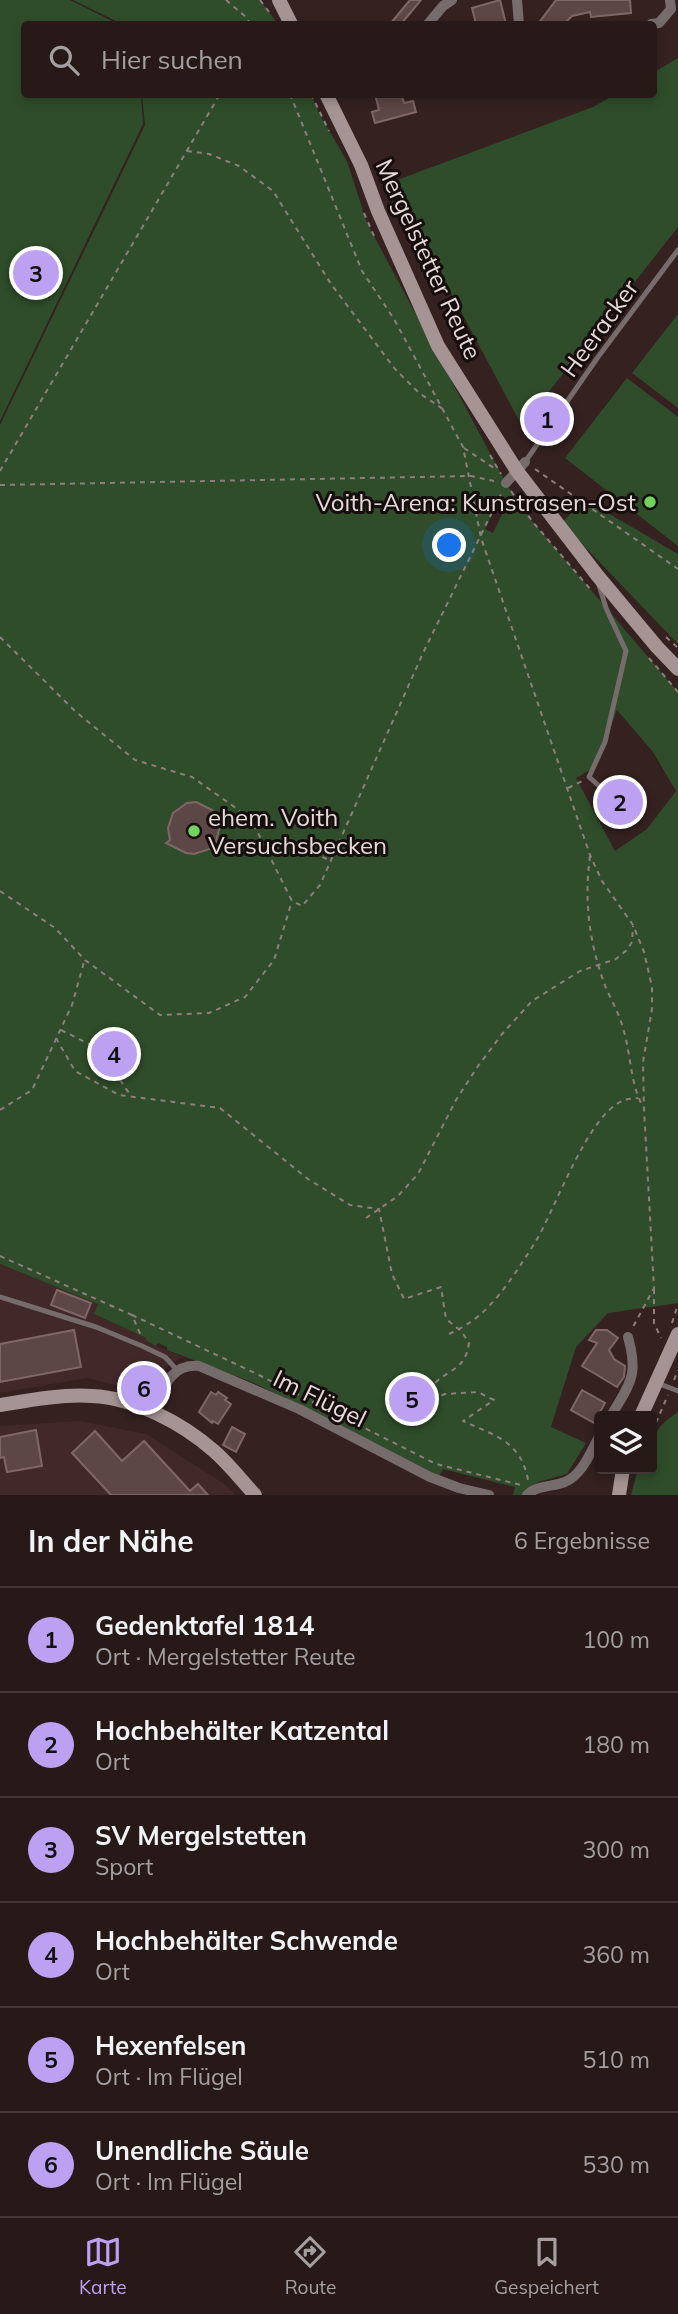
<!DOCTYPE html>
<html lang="de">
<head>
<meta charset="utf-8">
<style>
	body { margin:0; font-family:Mulish,sans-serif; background:#2f2221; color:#f1f3f6 }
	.controls { position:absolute; right:21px; bottom:21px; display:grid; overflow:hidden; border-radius:7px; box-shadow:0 4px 10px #0003 }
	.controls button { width:63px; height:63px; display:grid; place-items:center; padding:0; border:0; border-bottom:2px solid #433837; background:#271918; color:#f1f3f6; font:35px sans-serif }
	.you { position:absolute; left:450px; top:546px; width:24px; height:24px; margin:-18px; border:5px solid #fff; border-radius:50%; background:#1a73e8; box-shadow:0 0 0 10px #1a73e833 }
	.badge { display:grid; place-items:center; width:46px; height:46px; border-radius:50%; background:#bca0f2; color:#111; font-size:23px; font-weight:700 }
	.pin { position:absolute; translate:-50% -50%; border:4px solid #fff; box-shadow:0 2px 7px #0006 }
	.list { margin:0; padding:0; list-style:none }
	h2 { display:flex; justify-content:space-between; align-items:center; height:91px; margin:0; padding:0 28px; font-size:30px }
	h2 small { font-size:23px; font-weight:400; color:#a4a0a2 }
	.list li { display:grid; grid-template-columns:46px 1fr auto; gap:21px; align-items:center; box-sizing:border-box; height:105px; padding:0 28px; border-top:2px solid #433837 }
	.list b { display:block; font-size:26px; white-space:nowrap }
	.list p { margin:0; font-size:23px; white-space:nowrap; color:#a4a0a2 }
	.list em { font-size:23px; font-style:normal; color:#a4a0a2 }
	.icon { flex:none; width:38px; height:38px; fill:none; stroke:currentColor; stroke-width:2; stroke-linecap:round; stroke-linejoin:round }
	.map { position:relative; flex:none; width:678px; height:1495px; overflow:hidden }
	.search { position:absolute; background:#271918; box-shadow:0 4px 10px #0003; left:21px; right:21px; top:21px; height:77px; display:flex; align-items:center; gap:18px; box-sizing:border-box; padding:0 24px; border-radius:7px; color:#a4a0a2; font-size:26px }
	.sheet { height:721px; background:#271918 }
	nav { display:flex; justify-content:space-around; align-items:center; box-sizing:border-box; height:98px; border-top:2px solid #433837; background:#271918; font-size:19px; color:#a4a0a2 }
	nav a { display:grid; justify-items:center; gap:4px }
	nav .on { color:#bca0f2 }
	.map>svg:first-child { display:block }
	.built { fill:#422929 }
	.green { fill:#2f4d2a; fill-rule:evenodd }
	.building { fill:#5d4646; stroke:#7f6766; stroke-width:2 }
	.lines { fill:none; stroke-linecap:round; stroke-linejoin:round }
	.path { stroke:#8e7e7d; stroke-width:2; stroke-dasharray:5 5; stroke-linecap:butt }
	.lane { stroke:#776c6c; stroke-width:5 }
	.street { stroke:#776c6c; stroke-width:10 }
	.secondary { stroke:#a59493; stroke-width:14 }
	.poi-dot { fill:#71d35e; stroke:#160d0d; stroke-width:2.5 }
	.labels { text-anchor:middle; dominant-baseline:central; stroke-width:6; stroke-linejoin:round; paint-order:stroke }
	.street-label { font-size:24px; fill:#e7d9d9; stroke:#160d0d }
	.poi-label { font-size:24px; fill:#e7d9d9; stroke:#160d0d; text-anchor:end }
</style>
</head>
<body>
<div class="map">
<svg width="678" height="1495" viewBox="0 0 678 1495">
	<rect width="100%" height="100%" fill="#342120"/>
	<g class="built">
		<polygon points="0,1264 98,1304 95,1315 146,1338 150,1343 182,1357 168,1365 149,1389 143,1392 87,1378 0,1393"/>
		<polygon points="80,1421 146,1434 226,1485 235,1495 0,1495 0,1426"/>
	</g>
	<g class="green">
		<polygon points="0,0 70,0 118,24 24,24 24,94 141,95 143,124 0,421"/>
		<polygon points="73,0 260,0 278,24 122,24"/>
		<polygon points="678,58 678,227 522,426 392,182 593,107 614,95 654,94 654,72"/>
		<path d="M142,95H311L321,117L347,161L367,223L506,483L532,521L678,692V1303L608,1313L576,1347L551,1427L586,1443L567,1474L538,1482L523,1495H513L515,1487L443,1469L439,1476L331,1420L252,1382L167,1350V1347L158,1343L156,1346L147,1341L146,1338L94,1314L98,1304L0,1264V425L145,125ZM501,495L509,500L493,533L485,529ZM617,710L653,752L676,791L647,829L615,851L576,778L595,767Z"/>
		<polygon points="678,314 678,408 632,373"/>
		<polygon points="627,378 678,417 678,546 565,458"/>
		<polygon points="584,499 678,554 678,644 562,523"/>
		<path d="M678,1412V1495H631L638,1469H652C652,1438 651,1430 678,1412Z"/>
	</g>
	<g class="building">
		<polygon points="410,0 421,0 401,24 390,24"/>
		<polygon points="500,0 506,24 476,24 472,8"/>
		<polygon points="556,0 630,0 631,13 591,17 590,12 572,16 564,24 538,24"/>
		<polygon points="375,94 401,94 404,103 413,101 416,112 375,123 372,112 379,110"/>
		<polygon points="617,783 638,801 622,820 601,802 610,795 611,790"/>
		<polygon points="196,802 212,810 220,825 216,842 210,849 194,854 186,853 166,843 170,840 168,828 173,813 187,803"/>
		<polygon points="57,1290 91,1303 85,1318 51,1305"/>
		<polygon points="74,1330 81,1367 0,1382 0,1344"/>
		<polygon points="596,1330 607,1330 618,1338 609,1350 614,1359 625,1366 624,1377 617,1387 582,1366 597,1343 589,1340"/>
		<polygon points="582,1390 605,1403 594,1423 571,1410"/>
		<polygon points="211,1392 216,1395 218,1392 227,1398 225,1400 231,1404 218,1424 213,1421 212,1423 199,1412"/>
		<polygon points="232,1427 245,1434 236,1452 223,1445"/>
		<polygon points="36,1430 42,1466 7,1472 4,1457 0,1458 0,1437"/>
		<polygon points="95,1431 122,1461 144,1441 190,1491 198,1484 208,1495 111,1495 72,1453"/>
	</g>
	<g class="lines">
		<g class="path">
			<polyline points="226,0 247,18 250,24"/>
			<polyline points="260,0 272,16"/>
			<polyline points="290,94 362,271 394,319 463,447 481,538 590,855 602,881 633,925 644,952 652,987 652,1009 643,1062 644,1109 654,1288 633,1327"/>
			<polyline points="311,94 329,131"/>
			<polyline points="187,151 209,154 239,166 273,191 331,284 395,369 419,393 443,409"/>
			<polyline points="364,213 374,236"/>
			<polyline points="464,448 497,470"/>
			<polyline points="490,455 501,474"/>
			<polyline points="535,469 678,569"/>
			<polyline points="0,471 220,94"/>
			<polyline points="0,485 471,476 494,481"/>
			<polyline points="511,491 532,521 591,590"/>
			<polyline points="0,637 76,712 135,760 192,777 236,808 256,829 292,901 302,906 320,885 423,653 501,494"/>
			<polyline points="666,637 678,648"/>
			<polyline points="649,658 678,692"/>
			<polyline points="568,788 582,781"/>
			<polyline points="305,847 330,861"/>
			<path d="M590,856C584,900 589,941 604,983C610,998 619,1013 623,1028C631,1054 630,1083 643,1107"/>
			<polyline points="0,891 55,928 85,960 160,1015 209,1013 245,997 274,960 292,901"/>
			<polyline points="61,1030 99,1049 131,1096"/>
			<path d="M56,1038L75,1071L119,1095L220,1108L308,1179L350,1205L379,1209L392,1274L404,1299L441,1287L446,1319L462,1332L469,1343C465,1369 453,1367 436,1382C429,1389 423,1397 417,1405L445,1394L478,1392L494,1400L463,1421C495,1436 521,1441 528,1480"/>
			<polyline points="0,1110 32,1090 72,1005 84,962"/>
			<polyline points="366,1218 398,1196 418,1174 456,1100 478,1066 502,1034 532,1001 580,971 616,959 627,950 632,942 633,926"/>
			<polyline points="0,1256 132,1315 141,1336"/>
			<polyline points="654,1289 654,1323 661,1338"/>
			<polyline points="132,1315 259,1375 436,1464 521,1485"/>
			<polyline points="672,1323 678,1304"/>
			<path d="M449,1334C457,1330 465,1326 472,1321C497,1304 520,1266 536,1241C556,1207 587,1117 622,1101C627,1098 633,1099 638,1098"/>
			<polyline points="674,1380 678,1370"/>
			<polyline points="652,1432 668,1395"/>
		</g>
		<g class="lane">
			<polyline points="525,462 598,357 678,250"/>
			<polyline points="599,585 606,608 626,651 605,742 589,777 606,792"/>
			<polyline points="0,1297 96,1327 142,1346 165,1357 177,1370"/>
			<polyline points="657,1383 678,1391"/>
		</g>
		<g class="street">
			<polyline points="517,0 519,24"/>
			<polyline points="428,24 443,6 452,0"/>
			<polyline points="651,24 659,23 671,9 670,0"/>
			<polyline points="506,483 525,462"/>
			<path d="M152,1412C163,1390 170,1363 199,1366L299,1409L430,1477L459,1488L489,1495"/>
			<path d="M611,1416C630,1383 639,1376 628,1337"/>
			<path d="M527,1495C537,1485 552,1487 565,1482C582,1475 590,1453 599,1437"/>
		</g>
		<g class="secondary">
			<polyline points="279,0 291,24"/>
			<polyline points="326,94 361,165 378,211 438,346 517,471 597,575 657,647 678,669"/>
			<path d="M0,1405C30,1400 62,1394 92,1396C135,1398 182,1423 214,1451C229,1464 242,1481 255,1495"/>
			<polyline points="641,1416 678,1334"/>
			<polyline points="619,1495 623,1469"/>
		</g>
	</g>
	<g class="poi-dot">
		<circle cx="650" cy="502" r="7"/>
		<circle cx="194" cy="831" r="7"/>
	</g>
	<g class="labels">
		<g class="street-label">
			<text transform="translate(429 259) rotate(65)">Mergelstetter Reute</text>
			<text transform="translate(599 328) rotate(-54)">Heeracker</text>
			<text transform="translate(320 1398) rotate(26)">Im Flügel</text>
		</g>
		<g class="poi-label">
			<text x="636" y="502">Voith-Arena: Kunstrasen-Ost</text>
			<text x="208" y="817" text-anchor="start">ehem. Voith<tspan x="208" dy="28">Versuchsbecken</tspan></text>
		</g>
	</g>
</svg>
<div class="controls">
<button><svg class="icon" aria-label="layers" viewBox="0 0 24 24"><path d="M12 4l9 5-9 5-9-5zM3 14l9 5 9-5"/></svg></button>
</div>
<div class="you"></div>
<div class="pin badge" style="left:547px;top:419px">1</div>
<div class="pin badge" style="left:620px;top:802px">2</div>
<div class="pin badge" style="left:36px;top:273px">3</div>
<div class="pin badge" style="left:114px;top:1054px">4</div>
<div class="pin badge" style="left:412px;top:1399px">5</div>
<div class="pin badge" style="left:144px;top:1388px">6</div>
<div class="search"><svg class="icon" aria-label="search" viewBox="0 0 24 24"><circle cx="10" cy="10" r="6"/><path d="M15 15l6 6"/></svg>Hier suchen</div>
</div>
<section class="sheet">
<h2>In der Nähe<small>6 Ergebnisse</small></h2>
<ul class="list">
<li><span class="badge">1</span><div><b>Gedenktafel 1814</b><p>Ort · Mergelstetter Reute</p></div><em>100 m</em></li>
<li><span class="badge">2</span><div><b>Hochbehälter Katzental</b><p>Ort</p></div><em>180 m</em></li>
<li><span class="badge">3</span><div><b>SV Mergelstetten</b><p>Sport</p></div><em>300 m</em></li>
<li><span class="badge">4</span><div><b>Hochbehälter Schwende</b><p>Ort</p></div><em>360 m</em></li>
<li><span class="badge">5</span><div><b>Hexenfelsen</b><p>Ort · Im Flügel</p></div><em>510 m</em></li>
<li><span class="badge">6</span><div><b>Unendliche Säule</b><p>Ort · Im Flügel</p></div><em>530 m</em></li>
</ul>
</section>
<nav>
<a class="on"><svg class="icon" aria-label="map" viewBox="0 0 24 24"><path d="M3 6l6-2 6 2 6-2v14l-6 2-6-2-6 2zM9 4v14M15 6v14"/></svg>Karte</a>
<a><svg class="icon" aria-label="directions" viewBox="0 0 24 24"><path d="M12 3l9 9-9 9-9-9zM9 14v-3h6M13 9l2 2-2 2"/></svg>Route</a>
<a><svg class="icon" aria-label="saved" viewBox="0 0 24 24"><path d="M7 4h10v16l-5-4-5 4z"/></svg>Gespeichert</a>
</nav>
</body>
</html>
